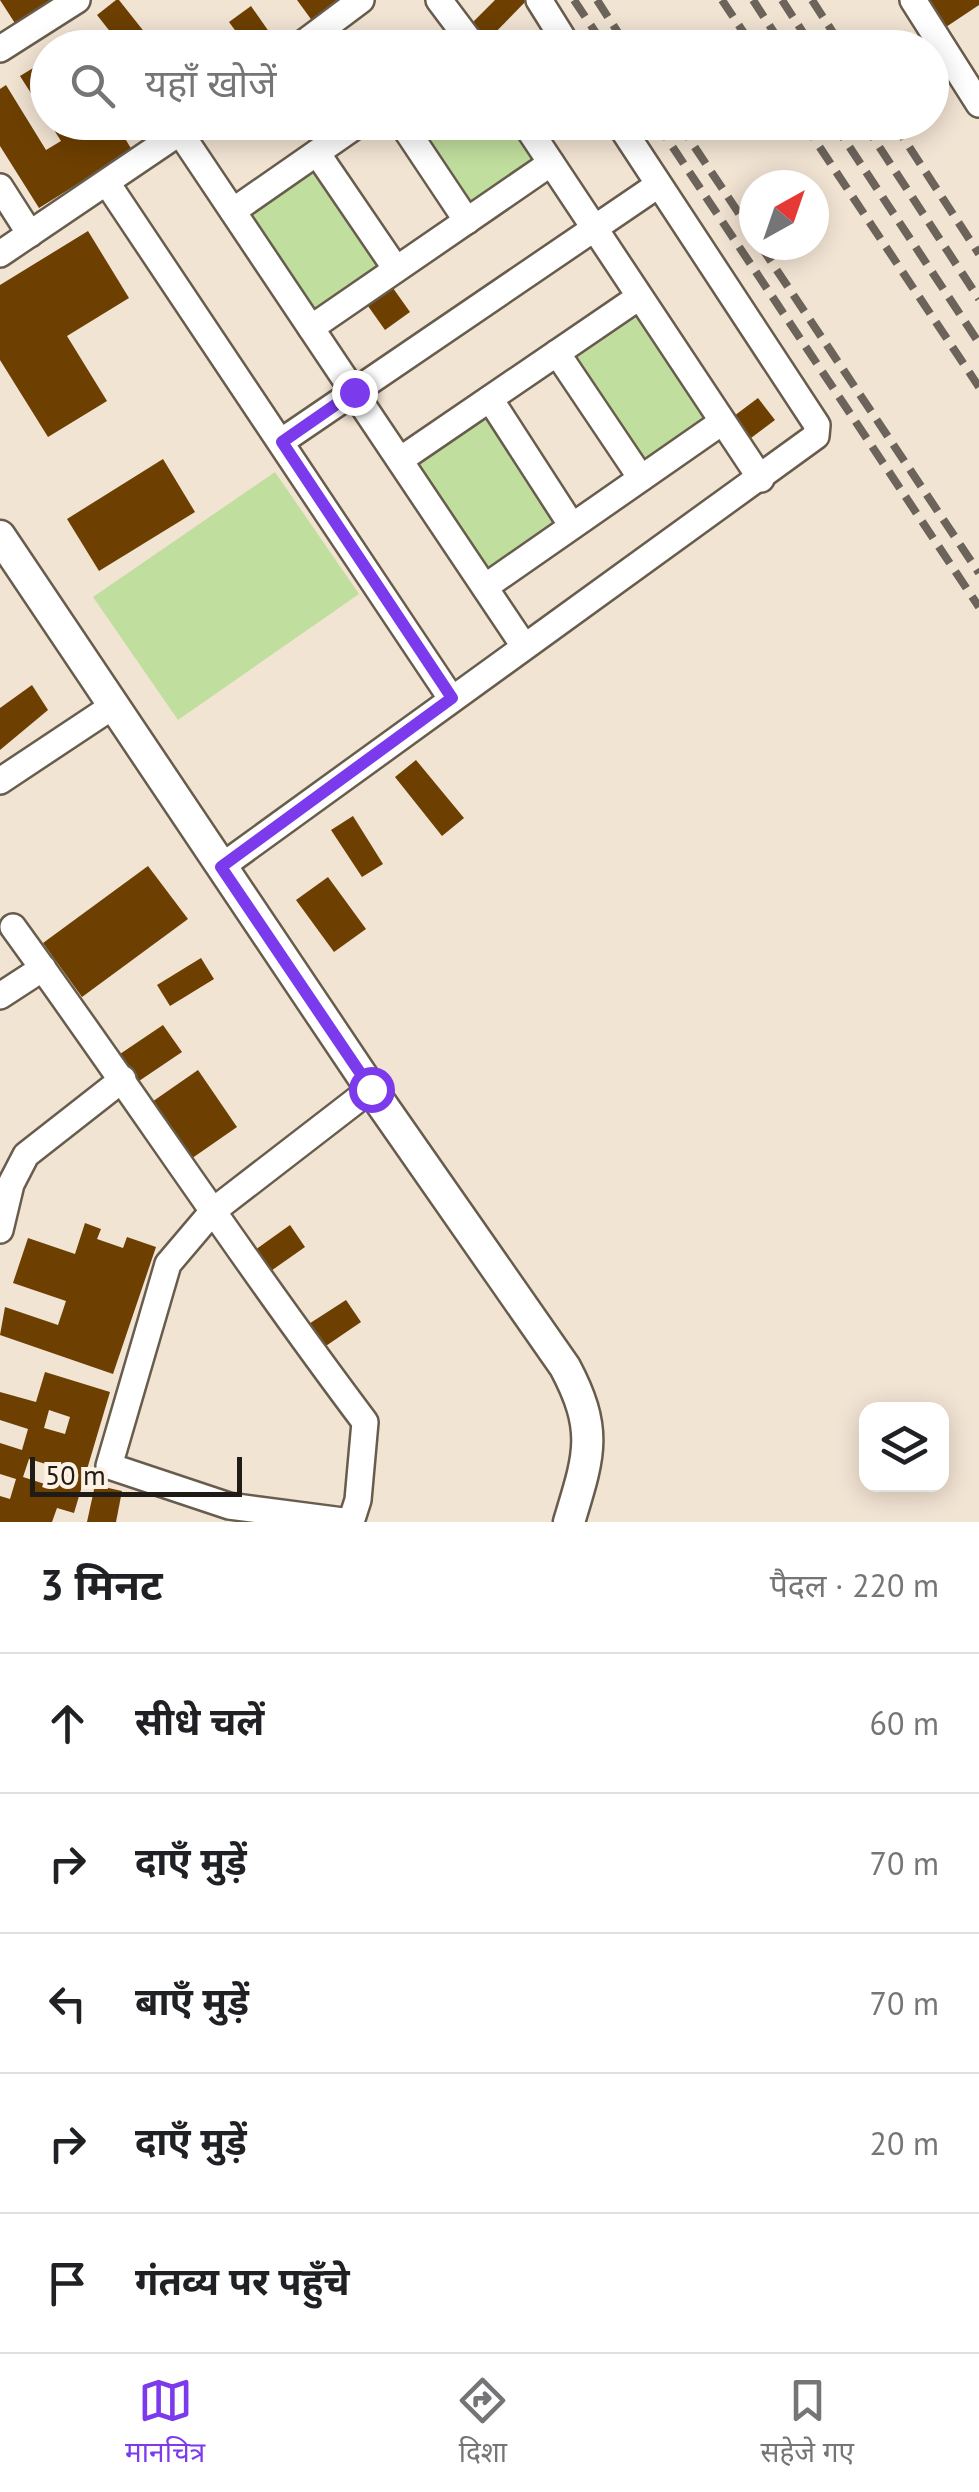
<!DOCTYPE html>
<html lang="hi">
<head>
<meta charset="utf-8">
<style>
	body { margin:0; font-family:"PT Sans","Noto Sans Devanagari",sans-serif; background:#f2f2f2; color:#202124 }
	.controls { position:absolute; right:30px; bottom:30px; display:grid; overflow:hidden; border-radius:20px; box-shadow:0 5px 25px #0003 }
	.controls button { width:90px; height:90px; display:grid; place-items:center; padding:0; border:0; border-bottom:2px solid #e0e0e0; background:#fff; color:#202124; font:50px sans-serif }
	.compass { position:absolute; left:739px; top:170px; width:90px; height:90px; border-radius:50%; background:#fff; box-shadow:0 5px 25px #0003; rotate:40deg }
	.scale { position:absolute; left:30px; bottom:25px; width:212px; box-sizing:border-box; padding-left:10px; border:5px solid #201b15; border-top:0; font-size:28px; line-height:35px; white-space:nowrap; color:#201b15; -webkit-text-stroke:8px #fdf2e4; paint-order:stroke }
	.stop { position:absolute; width:30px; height:30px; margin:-22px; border:8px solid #7c3aed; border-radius:50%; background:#fff }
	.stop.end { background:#7c3aed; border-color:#fff; box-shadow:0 2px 10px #0008 }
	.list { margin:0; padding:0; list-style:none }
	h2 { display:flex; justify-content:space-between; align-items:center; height:130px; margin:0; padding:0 40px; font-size:42px }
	h2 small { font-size:32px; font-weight:400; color:#757577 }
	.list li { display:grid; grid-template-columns:65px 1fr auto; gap:30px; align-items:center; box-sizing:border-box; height:140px; padding:0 40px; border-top:2px solid #e0e0e0 }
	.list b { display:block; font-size:38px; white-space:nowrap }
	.list em { font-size:32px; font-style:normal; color:#757577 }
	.icon { flex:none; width:55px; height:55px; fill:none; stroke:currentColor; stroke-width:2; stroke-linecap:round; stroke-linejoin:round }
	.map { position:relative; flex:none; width:979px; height:1522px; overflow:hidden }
	.search { position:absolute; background:#fff; box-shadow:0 5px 25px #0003; left:30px; right:30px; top:30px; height:110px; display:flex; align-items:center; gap:25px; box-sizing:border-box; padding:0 35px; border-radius:55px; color:#757577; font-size:38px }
	.sheet { height:830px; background:#fff }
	nav { display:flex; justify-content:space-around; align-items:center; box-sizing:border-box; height:140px; border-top:2px solid #e0e0e0; background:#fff; font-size:28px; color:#757577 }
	nav a { display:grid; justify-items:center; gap:5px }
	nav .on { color:#7c3aed }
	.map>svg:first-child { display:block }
	.green { fill:#c0de9e }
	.building { fill:#6d3f00; fill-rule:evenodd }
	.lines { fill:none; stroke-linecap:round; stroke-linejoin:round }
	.minor-casing { stroke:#685c4d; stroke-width:30 }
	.tertiary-casing { stroke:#685c4d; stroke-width:35 }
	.minor { stroke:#fff; stroke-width:25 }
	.tertiary { stroke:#fff; stroke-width:30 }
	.rail { stroke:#6c645a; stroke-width:8; stroke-dasharray:20 10; stroke-linecap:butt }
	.route { stroke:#7c3aed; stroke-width:12 }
</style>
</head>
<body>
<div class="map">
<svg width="979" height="1522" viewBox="0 0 979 1522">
	<rect width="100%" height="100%" fill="#f2e4d3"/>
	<g class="green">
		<polygon points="413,123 513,123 539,162 470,207"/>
		<polygon points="315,165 385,268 316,313 247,210"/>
		<polygon points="640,315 709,419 640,464 572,361"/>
		<polygon points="488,418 557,521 488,567 419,464"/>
		<polygon points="275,472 359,594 178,720 93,597"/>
	</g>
	<g class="building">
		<polygon points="0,0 67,0 20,31"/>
		<polygon points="116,0 119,0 157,48 123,48 97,15"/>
		<polygon points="297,0 338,0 343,7 316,26"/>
		<polygon points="495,0 527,0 482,46 466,29"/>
		<polygon points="923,0 979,0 979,5 943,29"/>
		<polygon points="251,6 279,46 277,48 248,48 229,22"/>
		<polygon points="48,59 48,120 20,76"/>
		<polygon points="6,85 46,150 61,141 49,122 115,122 132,150 39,208 0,146 0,89"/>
		<polygon points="88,231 129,298 67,336 107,401 48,437 0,360 0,285"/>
		<polygon points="388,281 410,312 385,330 363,299"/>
		<polygon points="758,398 775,420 747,441 730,419"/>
		<polygon points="163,459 195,512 99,571 67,519"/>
		<polygon points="32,685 48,710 0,750 0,708"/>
		<polygon points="416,760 464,818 442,836 395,777"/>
		<polygon points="353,816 383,864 362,877 331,830"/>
		<polygon points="148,866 188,919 82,997 43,943"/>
		<polygon points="328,877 366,929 334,952 296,900"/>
		<polygon points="201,958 214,979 170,1006 157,985"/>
		<polygon points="163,1025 182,1052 139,1081 120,1054"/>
		<polygon points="198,1070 237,1127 188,1161 149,1104"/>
		<polygon points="85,1223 101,1229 97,1239 123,1248 127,1237 156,1247 113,1374 0,1335 5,1307 58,1325 66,1301 13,1283 28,1238 75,1254"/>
		<polygon points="290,1225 305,1247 268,1273 255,1250"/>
		<polygon points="346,1300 361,1322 317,1352 301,1329"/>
		<path d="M45,1372L110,1392L74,1513L57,1508L52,1522H0V1496L10,1499L16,1479L0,1474V1443L22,1450L28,1429L0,1420V1392L36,1402ZM49,1410L70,1417L65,1434L44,1428ZM29,1459L56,1467L51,1486L23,1477Z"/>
		<polygon points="95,1485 122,1491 116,1522 87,1522"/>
	</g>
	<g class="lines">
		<defs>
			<g id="minor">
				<polyline points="439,0 475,48"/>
				<polyline points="539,0 569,48"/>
				<polyline points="913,0 979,104"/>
				<polyline points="297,48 361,0"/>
				<polyline points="0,49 77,0"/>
				<polyline points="401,122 467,221"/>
				<polyline points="524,122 761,479"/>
				<polyline points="181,134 524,646"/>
				<polyline points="317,153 396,269"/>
				<polyline points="107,183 451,698"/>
				<polyline points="0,187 30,234"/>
				<polyline points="233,211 361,122"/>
				<polyline points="0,254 195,122"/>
				<polyline points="311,328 551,163"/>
				<polyline points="557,353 641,478"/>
				<polyline points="490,399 572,526"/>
				<polyline points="282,441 658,185"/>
				<polyline points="400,460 639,297"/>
				<polyline points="485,587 722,422"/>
				<polyline points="0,781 113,706"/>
				<polyline points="221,867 816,436 817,425 618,122"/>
				<path d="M13,927C132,1091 243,1260 365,1422L358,1500L351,1522L229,1506L109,1466L168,1264L213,1211L371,1089"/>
				<polyline points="0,996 43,968"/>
				<polyline points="0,1230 11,1184 26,1155 123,1079"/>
			</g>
			<path id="tertiary" d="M0,536L371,1089L565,1367C599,1431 589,1456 569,1522"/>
		</defs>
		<use href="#minor" class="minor-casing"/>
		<use href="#tertiary" class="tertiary-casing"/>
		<use href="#minor" class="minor"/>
		<use href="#tertiary" class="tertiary"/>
		<g class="rail">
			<polyline points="574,0 606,48"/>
			<polyline points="597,0 628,48"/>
			<polyline points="722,0 754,48"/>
			<polyline points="753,0 784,48"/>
			<polyline points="782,0 813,48"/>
			<polyline points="812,0 843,48"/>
			<polyline points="656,122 979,607"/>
			<polyline points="678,122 754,236"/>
			<polyline points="803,122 979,387"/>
			<polyline points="833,122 979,343"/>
			<polyline points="863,122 979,299"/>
			<polyline points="893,122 979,254"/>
			<polyline points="760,245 979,573"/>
		</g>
	</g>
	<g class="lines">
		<polyline class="route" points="354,392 282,442 452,698 221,867 371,1089"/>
	</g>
</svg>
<div class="controls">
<button><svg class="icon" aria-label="layers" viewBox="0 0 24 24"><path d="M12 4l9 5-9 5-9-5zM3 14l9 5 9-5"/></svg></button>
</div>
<svg class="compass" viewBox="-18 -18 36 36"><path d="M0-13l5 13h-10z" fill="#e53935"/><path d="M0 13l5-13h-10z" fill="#757577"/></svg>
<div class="scale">50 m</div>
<div class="stop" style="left:371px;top:1089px"></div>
<div class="stop end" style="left:354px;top:392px"></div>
<div class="search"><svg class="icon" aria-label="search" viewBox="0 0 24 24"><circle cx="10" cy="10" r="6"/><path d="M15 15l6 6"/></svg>यहाँ खोजें</div>
</div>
<section class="sheet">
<h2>3 मिनट<small>पैदल · 220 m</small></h2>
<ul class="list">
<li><svg class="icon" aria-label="ahead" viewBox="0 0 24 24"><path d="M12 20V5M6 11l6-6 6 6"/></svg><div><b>सीधे चलें</b></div><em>60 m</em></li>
<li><svg class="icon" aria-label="right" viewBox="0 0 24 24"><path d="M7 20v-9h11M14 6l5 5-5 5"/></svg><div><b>दाएँ मुड़ें</b></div><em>70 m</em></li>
<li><svg class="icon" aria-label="left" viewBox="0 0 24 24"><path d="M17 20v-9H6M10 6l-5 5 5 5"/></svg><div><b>बाएँ मुड़ें</b></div><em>70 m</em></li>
<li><svg class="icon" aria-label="right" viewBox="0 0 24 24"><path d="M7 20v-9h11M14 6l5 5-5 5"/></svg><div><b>दाएँ मुड़ें</b></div><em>20 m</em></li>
<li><svg class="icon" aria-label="arrive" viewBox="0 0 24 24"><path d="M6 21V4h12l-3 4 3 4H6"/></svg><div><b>गंतव्य पर पहुँचे</b></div></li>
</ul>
</section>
<nav>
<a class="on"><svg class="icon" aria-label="map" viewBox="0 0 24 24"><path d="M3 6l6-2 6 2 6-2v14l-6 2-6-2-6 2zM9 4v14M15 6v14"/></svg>मानचित्र</a>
<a><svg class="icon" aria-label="directions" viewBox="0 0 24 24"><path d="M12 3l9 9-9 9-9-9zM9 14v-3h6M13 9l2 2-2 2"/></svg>दिशा</a>
<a><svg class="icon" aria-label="saved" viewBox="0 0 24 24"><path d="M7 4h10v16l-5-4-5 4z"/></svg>सहेजे गए</a>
</nav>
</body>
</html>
